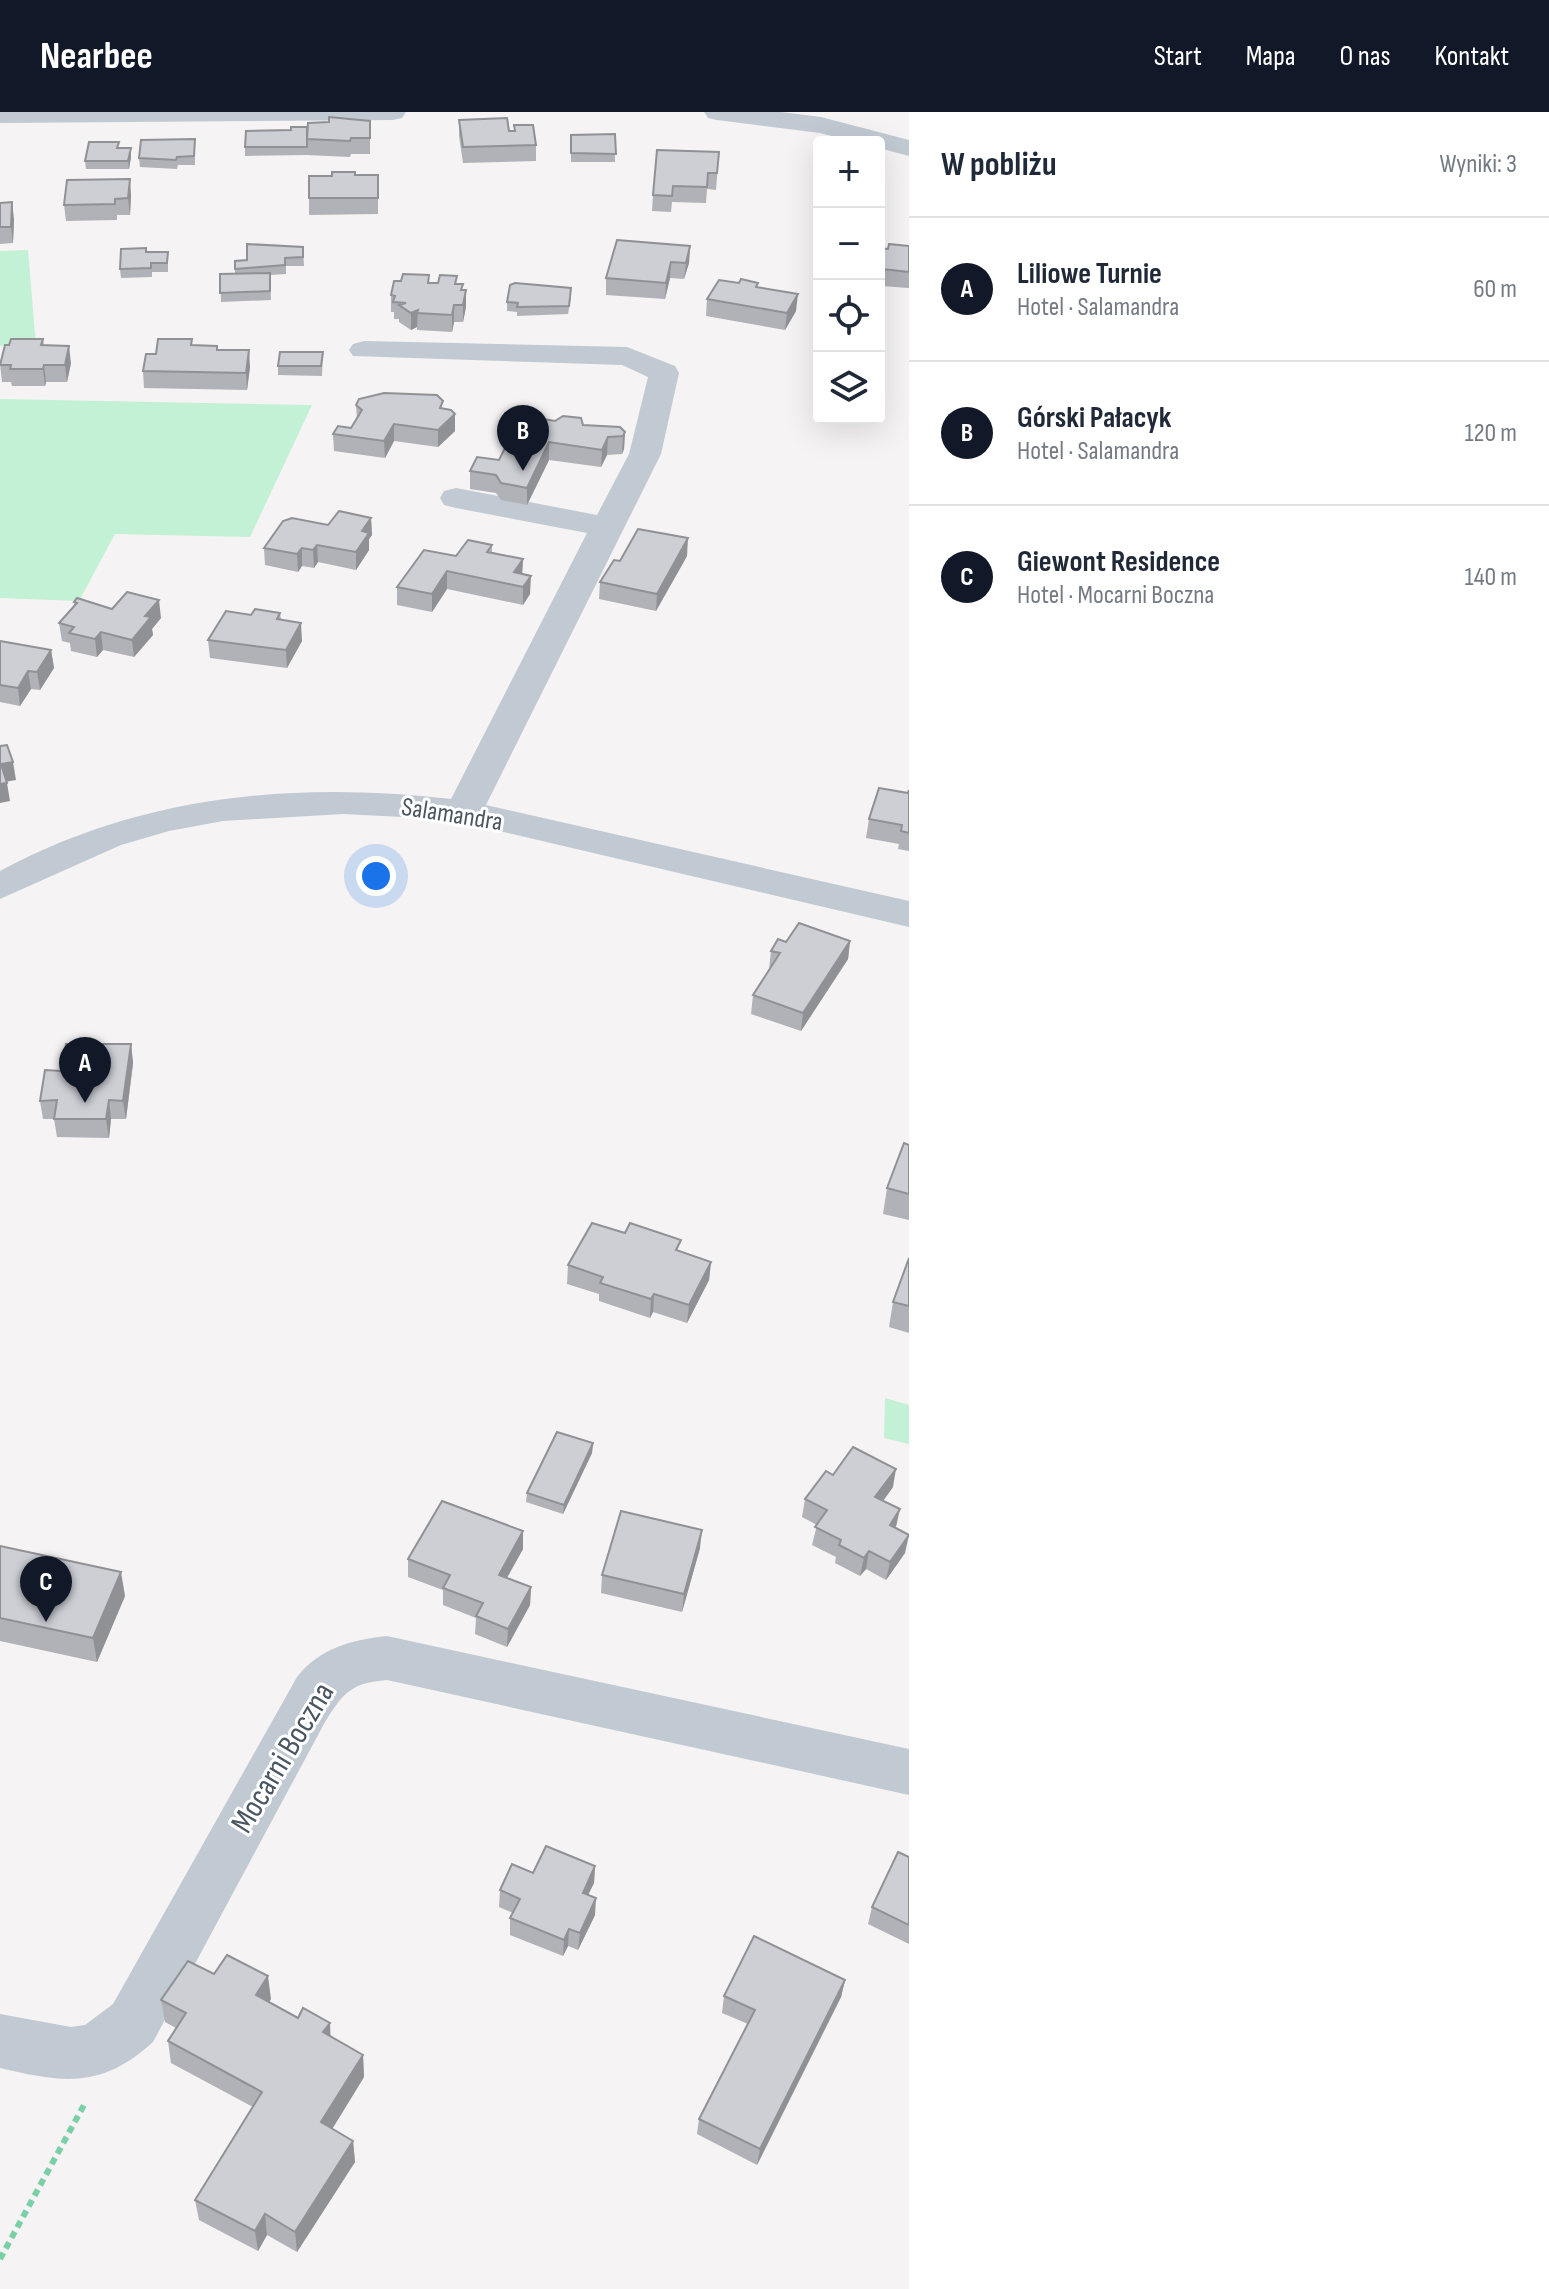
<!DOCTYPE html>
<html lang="pl">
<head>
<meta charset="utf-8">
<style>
	body { margin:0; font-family:"Sofia Sans Condensed",sans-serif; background:#f2f2f3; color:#1f2937 }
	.controls { position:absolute; right:24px; top:24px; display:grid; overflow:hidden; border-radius:8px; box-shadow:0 8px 32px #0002 }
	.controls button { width:72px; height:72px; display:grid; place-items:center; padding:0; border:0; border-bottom:2px solid #e0e1e3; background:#fff; color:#1f2937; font:40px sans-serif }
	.you { position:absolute; left:376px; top:764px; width:28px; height:28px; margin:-20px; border:6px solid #fff; border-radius:50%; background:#1a73e8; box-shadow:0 0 0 12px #1a73e833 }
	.badge { display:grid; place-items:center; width:52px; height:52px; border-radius:50%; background:#111827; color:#fff; font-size:26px; font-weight:700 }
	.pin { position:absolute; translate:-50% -66px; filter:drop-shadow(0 2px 4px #0008) }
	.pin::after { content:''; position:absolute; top:42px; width:28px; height:24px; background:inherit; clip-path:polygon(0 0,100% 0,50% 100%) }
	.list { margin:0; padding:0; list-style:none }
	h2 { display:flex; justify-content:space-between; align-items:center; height:104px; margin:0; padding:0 32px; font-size:34px }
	h2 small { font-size:26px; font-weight:400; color:#747a83 }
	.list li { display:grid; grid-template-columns:52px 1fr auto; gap:24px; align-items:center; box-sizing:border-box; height:144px; padding:0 32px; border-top:2px solid #e0e1e3 }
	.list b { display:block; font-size:30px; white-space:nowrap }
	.list p { margin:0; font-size:26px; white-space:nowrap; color:#747a83 }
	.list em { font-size:26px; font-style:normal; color:#747a83 }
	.icon { flex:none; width:44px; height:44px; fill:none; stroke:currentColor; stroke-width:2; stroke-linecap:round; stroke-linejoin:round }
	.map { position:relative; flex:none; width:909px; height:2177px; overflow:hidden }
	header { display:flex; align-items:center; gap:48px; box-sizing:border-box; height:112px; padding:0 40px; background:#111827; color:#fff }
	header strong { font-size:38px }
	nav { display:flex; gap:44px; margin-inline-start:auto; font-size:28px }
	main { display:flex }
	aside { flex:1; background:#fff }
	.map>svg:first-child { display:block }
	.green { fill:#c3f1d5 }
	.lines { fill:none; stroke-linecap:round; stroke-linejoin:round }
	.path { stroke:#7ad0a6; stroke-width:6; stroke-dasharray:7 5; stroke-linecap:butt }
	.minor { fill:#c1cad2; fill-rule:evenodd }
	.wall { fill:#b0b2b7 }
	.shaded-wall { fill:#909195 }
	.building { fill:#cdcfd5; stroke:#909195; stroke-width:2 }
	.labels { text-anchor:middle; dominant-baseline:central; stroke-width:6; stroke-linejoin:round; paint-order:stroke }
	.street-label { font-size:26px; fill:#4a5661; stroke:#fff }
	.near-street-label { font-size:32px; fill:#4a5661; stroke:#fff }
</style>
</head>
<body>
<header>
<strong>Nearbee</strong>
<nav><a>Start</a><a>Mapa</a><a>O nas</a><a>Kontakt</a></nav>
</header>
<main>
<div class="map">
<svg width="909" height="2177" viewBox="0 0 909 2177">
	<rect width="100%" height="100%" fill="#f5f3f3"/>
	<g class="green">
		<polygon points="28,138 36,234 0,234 0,139"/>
		<polygon points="0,287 312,293 250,425 115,422 79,489 0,486"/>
		<polygon points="885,1286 909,1293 909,1332 884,1326"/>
	</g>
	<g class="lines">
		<polyline class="path" points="0,2147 84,1993"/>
		<g class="minor">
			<polygon points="0,0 406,0 402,6 393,8 0,11"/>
			<polygon points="704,0 781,0 821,5 909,28 909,44 879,36 879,30 855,30 820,21 717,8 708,6"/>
			<path d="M364,229L627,235L675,254L679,261L661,342L486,693L909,789V815L482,715L402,705L343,702L223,709L169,719L121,733L0,787V759C140,683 295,669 451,687L587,421L456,396L444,393L440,386L444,379L456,376L597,403L629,342L648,265L622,253L353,244L349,238L353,232Z"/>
			<path d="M387,1524L909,1637V1683L387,1568C351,1571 344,1580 325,1610L153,1930C101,1977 64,1971 0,1956V1902L71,1915L85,1913L113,1892L297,1565C320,1536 351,1528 387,1524Z"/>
		</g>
	</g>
	<g class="wall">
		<polygon points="459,8 509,19 514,19 514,13 536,33 536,49 463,51 459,24"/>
		<polygon points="370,9 370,42 351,42 350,45 307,43 245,44 245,35 291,18 307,15"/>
		<polygon points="615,22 615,50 571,50 571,23"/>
		<polygon points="195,27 195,53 178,53 177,57 140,55 139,46"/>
		<polygon points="119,36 131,36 131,45 129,57 86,57 85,49"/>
		<polygon points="719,40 716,78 707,77 706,91 672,90 671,100 652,99 653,83"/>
		<polygon points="355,63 378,63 378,102 309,103 309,86"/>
		<polygon points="131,83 130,103 117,103 117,108 66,109 64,93"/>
		<polygon points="0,91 14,107 13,131 0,132"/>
		<polygon points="690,134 689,151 684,167 670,166 665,187 606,183 606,166"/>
		<polygon points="909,134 909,176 881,174 879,179 879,136 888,137"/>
		<polygon points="303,135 304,154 286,154 286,162 270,163 271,188 221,190 220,162 235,162 235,149 247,148"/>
		<polygon points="147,140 168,140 168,160 152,160 152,165 121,166 120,157"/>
		<polygon points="429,163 429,171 457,172 463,178 466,178 466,195 463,210 454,210 452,220 417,218 417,215 411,218 399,210 399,207 394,207 394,200 391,200 391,183 401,169"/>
		<polygon points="758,175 796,199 785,218 706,204 707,187"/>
		<polygon points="571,185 568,202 517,204 517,200 507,199 507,190"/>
		<polygon points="43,227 44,233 71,251 67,270 46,270 45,274 12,274 11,270 2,270 0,252 9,233"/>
		<polygon points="192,227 192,233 218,238 250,255 247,278 144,276 143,259 156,242"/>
		<polygon points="323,240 322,264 278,263 278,254"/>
		<polygon points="356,293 443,297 455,319 438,335 394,329 385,346 334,339 333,322 351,316 357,307"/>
		<polygon points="583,313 625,320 624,337 622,342 607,343 601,355 549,348 527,393 501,388 496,381 470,377 470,359"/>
		<polygon points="371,406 372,423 369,427 369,438 356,458 318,450 314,456 302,454 298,460 265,453 264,436 328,413"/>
		<polygon points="492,433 492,440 523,447 522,462 530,482 523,493 447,477 432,500 397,493 397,475 456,444"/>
		<polygon points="687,444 656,499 599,487 600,470 620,449"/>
		<polygon points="74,490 112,497 161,506 152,517 153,523 134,545 103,538 97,545 71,539 70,531 62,529 59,511 75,494"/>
		<polygon points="280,501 281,508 302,529 287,556 210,546 208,528 251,503"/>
		<polygon points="0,529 51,538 54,556 40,578 31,577 20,594 0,590"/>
		<polygon points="909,678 909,739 898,737 899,732 866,726 869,707 908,681"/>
		<polygon points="850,829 848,847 801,919 751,902 753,883 769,857 771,839 786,830"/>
		<polygon points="131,932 133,951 126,1007 111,1007 109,1026 57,1025 54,1007 43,1007 40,989 62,959"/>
		<polygon points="909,1033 909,1108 883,1102 887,1076"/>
		<polygon points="680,1140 711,1150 709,1168 687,1211 653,1200 650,1206 599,1189 599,1182 567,1172 568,1153"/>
		<polygon points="909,1146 909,1221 889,1215 893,1190"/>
		<polygon points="593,1331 592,1341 563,1402 526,1390 527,1381"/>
		<polygon points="833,1363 893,1375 883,1389 896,1416 905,1441 886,1468 866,1457 860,1464 835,1451 836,1445 812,1433 817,1413 802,1405 805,1387"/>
		<polygon points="0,1434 125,1484 97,1550 0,1529"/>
		<polygon points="700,1436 682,1500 601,1481 602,1463"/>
		<polygon points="523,1437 507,1466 531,1475 530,1493 507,1535 475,1522 476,1506 443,1493 443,1478 408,1465 408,1447"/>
		<polygon points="909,1745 909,1832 868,1812 872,1795"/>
		<polygon points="595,1754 594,1771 588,1783 595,1803 578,1838 568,1834 563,1844 510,1823 510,1806 513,1801 499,1795 500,1778 533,1761"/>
		<polygon points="214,1862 271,1887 269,1890 363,1943 364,1965 332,2017 353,2029 355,2050 297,2140 267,2123 258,2139 199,2108 195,2088 253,1995 171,1951 168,1929 176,1916 165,1910 161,1888"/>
		<polygon points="845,1868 841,1885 757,2053 697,2022 699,2007 748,1912 722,1901 724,1884"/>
	</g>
	<g class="shaded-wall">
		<polygon points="131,36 131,45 129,57 128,49"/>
		<polygon points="130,67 131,83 130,103 128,86"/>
		<polygon points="12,90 14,107 13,131 11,115"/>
		<polygon points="690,134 689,151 684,167 686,151"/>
		<polygon points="671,150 670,166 665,187 666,171"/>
		<polygon points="466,178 466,195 463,210 463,193"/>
		<polygon points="798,182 796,199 785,218 787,201"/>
		<polygon points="454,193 454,210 452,220 452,203"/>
		<polygon points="418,198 417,215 411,218 411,201"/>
		<polygon points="69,234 71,251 67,270 65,253"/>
		<polygon points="249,238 250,255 247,278 246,261"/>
		<polygon points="44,253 46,270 45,274 43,257"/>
		<polygon points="455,302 455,319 438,335 438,318"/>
		<polygon points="394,312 394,329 385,346 384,329"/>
		<polygon points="625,320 624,337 622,342 623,324"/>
		<polygon points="608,325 607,343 601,355 602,338"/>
		<polygon points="549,330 549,348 527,393 527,376"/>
		<polygon points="371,406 372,423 369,427 369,438 356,458 356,440 362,419"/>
		<polygon points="688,426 687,444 656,499 657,482"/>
		<polygon points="317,433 318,450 314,456 313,438"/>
		<polygon points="302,436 302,454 298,460 297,442"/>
		<polygon points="523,447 522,465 514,460"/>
		<polygon points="447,459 447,477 432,500 432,482"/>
		<polygon points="531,464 530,482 523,493 523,475"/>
		<polygon points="159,488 161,506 152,517 153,523 134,545 132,528 145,504"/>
		<polygon points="301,511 302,529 287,556 286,538"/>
		<polygon points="101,520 103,538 97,545 95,527"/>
		<polygon points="51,538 54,556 40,578 37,560"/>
		<polygon points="28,559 31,577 20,594 18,576"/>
		<polygon points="13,650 16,668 4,670 1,652"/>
		<polygon points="7,671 10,689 0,691 0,672"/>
		<polygon points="850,829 848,847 801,919 803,901"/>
		<polygon points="131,932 133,951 126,1007 123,989"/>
		<polygon points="109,988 111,1007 109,1026 106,1007"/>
		<polygon points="711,1150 709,1168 687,1211 689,1193"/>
		<polygon points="654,1182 653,1200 650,1206 651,1187"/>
		<polygon points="593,1331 592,1341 563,1402 564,1393"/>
		<polygon points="896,1357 893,1375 872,1404 875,1385"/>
		<polygon points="900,1397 896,1415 890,1413"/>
		<polygon points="702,1418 700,1436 682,1500 684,1482"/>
		<polygon points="523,1419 523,1437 498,1481 499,1463"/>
		<polygon points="909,1423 905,1441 886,1468 890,1450"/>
		<polygon points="869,1439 866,1457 860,1464 864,1446"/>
		<polygon points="121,1460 125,1484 97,1550 93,1526"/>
		<polygon points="531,1475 530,1493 507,1535 508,1517"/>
		<polygon points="595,1754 594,1771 581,1797 583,1781"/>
		<polygon points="596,1786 595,1803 578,1838 580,1821"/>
		<polygon points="569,1817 568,1834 563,1844 564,1828"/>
		<polygon points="268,1864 271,1887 259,1905 256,1883"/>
		<polygon points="845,1868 841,1885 757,2053 760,2037"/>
		<polygon points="330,1911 331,1934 323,1920"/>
		<polygon points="363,1943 364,1965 323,2032 321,2010"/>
		<polygon points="353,2029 355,2050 297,2140 295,2120"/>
		<polygon points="265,2102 267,2123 258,2139 255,2119"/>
	</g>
	<g class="building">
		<polygon points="329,5 370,9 370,26 351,26 350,29 307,27 308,11 329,10"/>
		<polygon points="507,6 509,19 515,19 514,13 533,13 536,33 463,35 459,8"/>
		<polygon points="291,15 307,15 307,35 245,35 246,19 291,18"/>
		<polygon points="615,22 616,42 571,41 571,23"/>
		<polygon points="195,27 194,44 177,45 176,48 139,46 141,28"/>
		<polygon points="89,30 119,30 117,36 131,36 128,49 85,49"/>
		<polygon points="657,38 719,40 717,61 708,61 707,75 673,74 672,84 653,83"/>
		<polygon points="332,60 355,60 355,63 378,63 378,86 309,86 309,64 332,64"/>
		<polygon points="130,67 128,86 115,87 115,92 64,93 67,68"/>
		<polygon points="12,90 11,115 0,115 0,91"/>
		<polygon points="617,128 690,134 686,151 671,150 666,171 606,166"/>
		<polygon points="247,132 303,135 303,145 285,146 285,153 235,157 235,149 247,148"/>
		<polygon points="889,132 909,134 909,160 883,157 882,163 879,163 879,136 888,137"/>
		<polygon points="146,136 146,140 168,140 167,151 151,151 151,156 120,157 121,137"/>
		<polygon points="270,161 270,179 220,181 220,162"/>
		<polygon points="403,162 429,163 428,171 438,171 440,163 457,164 455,172 463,172 461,178 466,178 463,193 454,193 452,203 417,201 418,198 411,201 399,193 406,191 393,190 395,184 391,183 394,169 401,169"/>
		<polygon points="741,167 758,171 756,175 798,182 787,201 707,187 719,168 739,171"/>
		<polygon points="515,171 571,176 569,194 517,195 518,191 507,190 510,173"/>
		<polygon points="11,227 43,227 41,233 69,234 65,253 44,253 43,257 10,257 11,253 0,253 5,233 9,233"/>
		<polygon points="158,227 192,227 191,233 217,234 217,238 249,238 246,261 143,259 146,242 156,242"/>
		<polygon points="280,240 323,240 321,254 278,254"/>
		<polygon points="384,281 437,283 443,289 440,296 451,298 455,302 438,318 394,312 384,329 333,322 338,314 351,316 362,298 356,293 359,287"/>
		<polygon points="563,304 581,306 583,313 620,315 625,320 623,324 608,325 602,338 549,330 527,376 501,371 496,363 470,359 477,345 499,348 518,310 537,306 555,309"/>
		<polygon points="339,399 371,406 362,419 369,421 356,440 317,433 313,438 302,436 297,442 264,436 283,409 292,406 328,413"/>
		<polygon points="638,417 688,426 657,482 600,470 614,448 620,449"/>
		<polygon points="468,428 492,433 487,440 523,447 514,460 531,464 523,475 447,459 432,482 397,475 424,438 456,444"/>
		<polygon points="127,480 159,488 145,504 151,505 132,528 101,520 95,527 69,521 74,515 59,511 77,491 74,490 77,486 112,497"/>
		<polygon points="255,497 280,501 277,507 301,511 286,538 208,528 226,499 251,503"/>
		<polygon points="0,529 51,538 37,560 28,559 18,576 0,573"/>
		<polygon points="7,633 13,650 1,652 7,671 0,672 0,634"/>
		<polygon points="879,676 908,681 909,678 909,721 901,719 902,713 869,707"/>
		<polygon points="799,811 850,829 803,901 753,883 780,841 771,839 778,827 786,830"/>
		<polygon points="66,932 131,932 123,989 109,988 106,1007 54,1007 57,988 40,989 45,958 62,959"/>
		<polygon points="904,1031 909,1033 909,1082 887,1076"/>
		<polygon points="592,1111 625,1121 630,1111 681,1128 676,1138 711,1150 689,1193 654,1182 651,1187 600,1171 603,1165 568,1153"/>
		<polygon points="909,1146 909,1194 893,1190"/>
		<polygon points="557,1320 593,1331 564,1393 527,1381"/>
		<polygon points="853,1335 896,1357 875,1385 900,1397 890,1413 909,1423 890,1450 869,1439 864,1446 839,1433 841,1428 815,1415 827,1398 805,1387 826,1359 833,1363"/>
		<polygon points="442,1389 523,1419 499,1463 531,1475 508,1517 476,1504 483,1491 443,1476 450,1463 408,1447"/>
		<polygon points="621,1399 702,1418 684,1482 602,1463"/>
		<polygon points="0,1434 121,1460 93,1526 0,1506"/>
		<polygon points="546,1734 595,1754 583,1781 596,1786 580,1821 569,1817 564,1828 510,1806 520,1787 500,1778 512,1752 533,1761"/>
		<polygon points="898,1740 909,1745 909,1813 872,1795"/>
		<polygon points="754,1824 845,1868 760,2037 699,2007 755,1898 724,1884"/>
		<polygon points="227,1843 268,1864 256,1883 298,1906 303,1896 330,1911 323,1920 363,1943 321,2010 353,2029 295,2120 265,2102 255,2119 195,2088 262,1980 168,1929 186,1901 161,1888 188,1849 214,1862"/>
	</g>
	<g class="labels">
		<g class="street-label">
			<text transform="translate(452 703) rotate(9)">Salamandra</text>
		</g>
		<g class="near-street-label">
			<text transform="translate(283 1646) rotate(-59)">Mocarni Boczna</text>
		</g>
	</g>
</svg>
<div class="controls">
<button>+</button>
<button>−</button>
<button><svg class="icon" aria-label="locate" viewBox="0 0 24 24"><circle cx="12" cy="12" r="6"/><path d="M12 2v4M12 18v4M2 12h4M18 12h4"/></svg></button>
<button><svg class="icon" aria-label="layers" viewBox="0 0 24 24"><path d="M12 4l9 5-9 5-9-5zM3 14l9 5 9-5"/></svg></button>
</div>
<div class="you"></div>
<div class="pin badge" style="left:85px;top:991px">A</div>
<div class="pin badge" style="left:523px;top:359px">B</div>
<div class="pin badge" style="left:46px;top:1510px">C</div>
</div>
<aside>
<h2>W pobliżu<small>Wyniki: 3</small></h2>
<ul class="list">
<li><span class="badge">A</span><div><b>Liliowe Turnie</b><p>Hotel · Salamandra</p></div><em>60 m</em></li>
<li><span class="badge">B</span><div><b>Górski Pałacyk</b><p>Hotel · Salamandra</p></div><em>120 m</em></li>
<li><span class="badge">C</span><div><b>Giewont Residence</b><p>Hotel · Mocarni Boczna</p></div><em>140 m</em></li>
</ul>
</aside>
</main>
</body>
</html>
